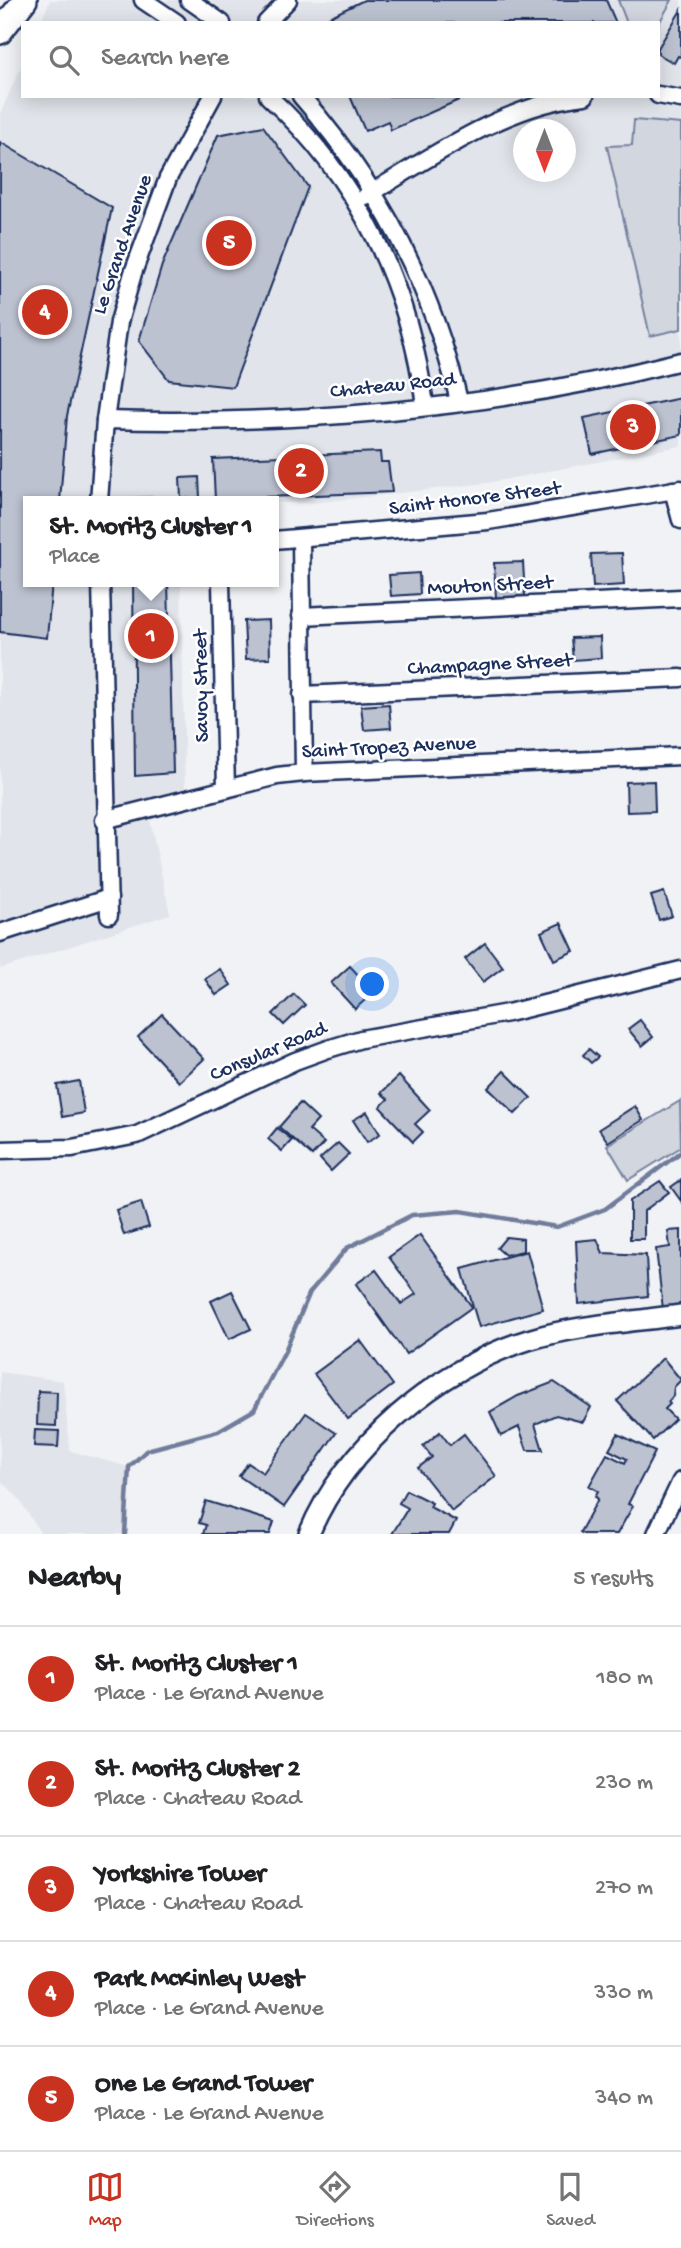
<!DOCTYPE html>
<html lang="en">
<head>
<meta charset="utf-8">
<style>
	body { margin:0; font-family:"Gochi Hand",sans-serif; background:#f6f6f6; color:#202124 }
	.compass { position:absolute; left:513px; top:119px; width:63px; height:63px; border-radius:50%; background:#fff; box-shadow:0 4px 18px #0003; rotate:180deg }
	.you { position:absolute; left:373px; top:985px; width:24px; height:24px; margin:-18px; border:5px solid #fff; border-radius:50%; background:#1a73e8; box-shadow:0 0 0 10px #1a73e833 }
	.badge { display:grid; place-items:center; width:46px; height:46px; border-radius:50%; background:#c8321e; color:#fff; font-size:23px; font-weight:700 }
	.pin { position:absolute; translate:-50% -50%; border:4px solid #fff; box-shadow:0 2px 7px #0006 }
	.popup { position:absolute; left:23px; top:496px; width:256px; height:91px; box-sizing:border-box; display:grid; place-content:center; border-radius:0px; background:#fff; filter:drop-shadow(0 2px 5px #0005); font-size:23px; white-space:nowrap; color:#757577 }
	.popup b { font-size:26px; color:#202124 }
	.popup::after { content:''; position:absolute; left:50%; top:100%; margin-left:-14px; border:14px solid transparent; border-top-color:#fff }
	.list { margin:0; padding:0; list-style:none }
	h2 { display:flex; justify-content:space-between; align-items:center; height:91px; margin:0; padding:0 28px; font-size:30px }
	h2 small { font-size:23px; font-weight:400; color:#757577 }
	.list li { display:grid; grid-template-columns:46px 1fr auto; gap:21px; align-items:center; box-sizing:border-box; height:105px; padding:0 28px; border-top:2px solid #e0e0e0 }
	.list b { display:block; font-size:26px; white-space:nowrap }
	.list p { margin:0; font-size:23px; white-space:nowrap; color:#757577 }
	.list em { font-size:23px; font-style:normal; color:#757577 }
	.icon { flex:none; width:38px; height:38px; fill:none; stroke:currentColor; stroke-width:2; stroke-linecap:round; stroke-linejoin:round }
	.map { position:relative; flex:none; width:681px; height:1534px; overflow:hidden }
	.search { position:absolute; background:#fff; box-shadow:0 4px 18px #0003; left:21px; right:21px; top:21px; height:77px; display:flex; align-items:center; gap:18px; box-sizing:border-box; padding:0 24px; border-radius:0px; color:#757577; font-size:26px }
	.sheet { height:616px; background:#fff }
	nav { display:flex; justify-content:space-around; align-items:center; box-sizing:border-box; height:98px; border-top:2px solid #e0e0e0; background:#fff; font-size:19px; color:#757577 }
	nav a { display:grid; justify-items:center; gap:4px }
	nav .on { color:#c8321e }
	.map>svg:first-child { display:block }
	.built { fill:#e1e4ea; fill-rule:evenodd }
	.green { fill:#d2d6df; stroke:#76829e; stroke-width:2 }
	.lines { fill:none; stroke-linecap:round; stroke-linejoin:round }
	.stream { stroke:#707c9a; stroke-width:4.5 }
	.building { fill:#bcc2d0; stroke:#1b2f5e; stroke-width:2 }
	.minor-casing { stroke:#1b2f5e; stroke-width:21 }
	.tertiary-casing { stroke:#1b2f5e; stroke-width:24 }
	.secondary-casing { stroke:#1b2f5e; stroke-width:28 }
	.minor { stroke:#fff; stroke-width:16 }
	.tertiary { stroke:#fff; stroke-width:19 }
	.secondary { stroke:#fff; stroke-width:23 }
	.labels { text-anchor:middle; dominant-baseline:central; stroke-width:5; stroke-linejoin:round; paint-order:stroke }
	.street-label { font-size:21px; fill:#1b2f5e; stroke:#fff }
</style>
</head>
<body>
<div class="map">
<svg width="681" height="1534" viewBox="0 0 681 1534">
	<rect width="100%" height="100%" fill="#f1f2f5"/>
	<filter id="ink" filterUnits="userSpaceOnUse"><feTurbulence type="fractalNoise" baseFrequency=".0143" numOctaves="2"/><feDisplacementMap in="SourceGraphic" scale="14" xChannelSelector="R" yChannelSelector="G"/><feConvolveMatrix kernelMatrix="1 2 1 2 8 2 1 2 1" color-interpolation-filters="sRGB"/></filter>
	<g filter="url(#ink)">
		<g class="built">
			<path d="M50,0H681V446L487,483L312,503L29,501V582H181L185,792L146,802L170,914L0,969V114L23,62V96H658V23H40ZM524,130H566V172H524Z"/>
			<polygon points="0,1372 63,1381 70,1451 129,1467 125,1534 41,1534 17,1496 0,1480"/>
		</g>
		<g class="green">
			<polygon points="618,0 672,0 658,25 658,23 627,23"/>
			<polygon points="634,120 681,124 681,329 650,336 607,146 632,145"/>
			<polygon points="680,1101 681,1147 628,1180 607,1145"/>
		</g>
		<g class="lines">
			<polyline class="stream" points="125,1534 129,1467 147,1450 218,1431 254,1410 285,1351 310,1292 347,1248 412,1215 460,1211 557,1227 605,1209 681,1152"/>
		</g>
		<g class="building">
			<polygon points="364,0 606,0 616,23 317,23"/>
			<polygon points="681,10 681,57 678,56 674,63 658,54 658,48"/>
			<polygon points="350,96 468,96 391,130 388,121 365,131"/>
			<polygon points="263,126 308,187 233,387 169,380 139,341 162,265 218,135"/>
			<polygon points="0,142 112,208 67,416 60,501 29,501 29,582 52,582 47,638 0,632"/>
			<polygon points="681,398 681,435 592,454 584,418"/>
			<polygon points="380,452 381,462 388,462 392,492 215,499 213,459"/>
			<polygon points="199,477 200,498 181,498 180,478"/>
			<polygon points="165,497 165,501 132,501 132,498"/>
			<polygon points="622,553 624,585 593,587 591,554"/>
			<polygon points="523,562 525,596 496,598 494,563"/>
			<polygon points="419,573 420,594 391,596 389,575"/>
			<polygon points="133,582 168,582 173,773 135,776"/>
			<polygon points="269,620 270,658 246,659 244,621"/>
			<polygon points="600,637 601,658 573,660 571,638"/>
			<polygon points="389,704 391,728 364,730 361,706"/>
			<polygon points="654,781 655,811 627,812 626,782"/>
			<polygon points="664,892 672,916 659,920 651,896"/>
			<polygon points="561,923 574,951 554,960 541,932"/>
			<polygon points="485,943 503,967 483,982 465,959"/>
			<polygon points="350,966 374,992 355,1009 331,983"/>
			<polygon points="220,969 231,985 216,995 205,979"/>
			<polygon points="294,994 305,1005 284,1025 273,1014"/>
			<polygon points="162,1014 204,1059 179,1082 138,1037"/>
			<polygon points="640,1020 653,1037 642,1046 628,1029"/>
			<polygon points="589,1049 598,1057 591,1063 583,1055"/>
			<polygon points="504,1071 531,1098 515,1114 488,1088"/>
			<polygon points="399,1076 430,1110 415,1124 423,1132 413,1142 380,1107 388,1099 381,1093"/>
			<polygon points="79,1081 84,1113 62,1117 57,1085"/>
			<polygon points="300,1103 318,1120 309,1130 324,1143 312,1156 279,1127"/>
			<polygon points="635,1106 643,1120 608,1142 599,1129"/>
			<polygon points="367,1112 380,1134 367,1142 353,1120"/>
			<polygon points="277,1128 292,1140 282,1151 268,1139"/>
			<polygon points="338,1143 349,1154 331,1171 320,1159"/>
			<polygon points="681,1180 681,1201 671,1187"/>
			<polygon points="660,1181 669,1192 644,1211 644,1239 630,1239 630,1201"/>
			<polygon points="141,1202 149,1227 124,1235 116,1210"/>
			<polygon points="681,1230 681,1307 663,1309 656,1249 670,1247 668,1231"/>
			<polygon points="420,1235 472,1307 406,1354 356,1284 376,1270 401,1304 416,1294 389,1257"/>
			<polygon points="506,1237 523,1239 523,1251 505,1255 497,1248"/>
			<polygon points="597,1239 603,1253 646,1255 648,1296 579,1304 576,1241"/>
			<polygon points="527,1251 543,1309 479,1327 462,1269"/>
			<polygon points="232,1291 251,1329 229,1339 211,1301"/>
			<polygon points="360,1340 393,1385 348,1419 314,1374"/>
			<polygon points="663,1358 681,1380 674,1387 673,1396 668,1402 670,1404 665,1409 675,1419 653,1440 617,1401"/>
			<polygon points="554,1382 591,1407 583,1422 556,1415 535,1424 543,1450 527,1450 519,1427 501,1436 490,1412 518,1396"/>
			<polygon points="38,1391 57,1392 56,1426 37,1425"/>
			<polygon points="306,1413 336,1433 284,1507 239,1476 248,1463 263,1473"/>
			<polygon points="35,1430 59,1431 58,1447 34,1446"/>
			<polygon points="440,1432 450,1445 464,1434 496,1476 452,1511 418,1468 432,1457 423,1446"/>
			<polygon points="618,1434 655,1452 628,1504 633,1506 617,1534 583,1534 580,1532 598,1499 595,1496 598,1491 589,1486 607,1454 625,1463 627,1459 609,1450"/>
			<polygon points="406,1490 432,1503 430,1507 456,1521 449,1534 392,1534 408,1508 399,1503"/>
			<polygon points="206,1501 274,1522 270,1534 203,1534 206,1525 199,1523"/>
		</g>
		<g class="lines">
			<defs>
				<g id="minor">
					<polyline points="143,0 177,23"/>
					<polyline points="189,0 222,23"/>
					<polyline points="266,23 288,0"/>
					<polyline points="658,95 681,99"/>
					<path d="M268,96C358,178 409,285 425,405"/>
					<path d="M301,96C379,185 432,286 459,401"/>
					<path d="M366,196C433,156 506,104 585,96"/>
					<path d="M105,420C297,425 495,409 681,361"/>
					<polyline points="673,490 681,520"/>
					<polyline points="99,501 105,420 119,322 133,273 168,178 213,96"/>
					<polyline points="301,539 304,773"/>
					<polyline points="274,540 488,521 681,489"/>
					<polyline points="101,582 109,915"/>
					<polyline points="221,582 226,789"/>
					<polyline points="301,616 681,598"/>
					<polyline points="302,695 681,678"/>
					<polyline points="104,820 277,776 304,773 681,756"/>
					<polyline points="0,933 109,898"/>
					<polyline points="0,1150 72,1148 137,1135 295,1061 328,1049 361,1039 508,1013 681,970"/>
					<polyline points="656,1534 681,1481"/>
				</g>
				<path id="tertiary" d="M309,1534C344,1448 439,1367 528,1340C577,1325 630,1322 681,1315"/>
				<polyline id="secondary" points="0,32 25,0"/>
			</defs>
			<use href="#minor" class="minor-casing"/>
			<use href="#tertiary" class="tertiary-casing"/>
			<use href="#secondary" class="secondary-casing"/>
			<use href="#minor" class="minor"/>
			<use href="#tertiary" class="tertiary"/>
			<use href="#secondary" class="secondary"/>
		</g>
	</g>
	<g class="labels">
		<g class="street-label">
			<text transform="translate(124 245) rotate(-71)">Le Grand Avenue</text>
			<text transform="translate(393 387) rotate(-6)">Chateau Road</text>
			<text transform="translate(475 500) rotate(-7)">Saint Honore Street</text>
			<text transform="translate(490 587) rotate(-3)">Mouton Street</text>
			<text transform="translate(490 666) rotate(-3)">Champagne Street</text>
			<text transform="translate(203 686) rotate(-91)">Savoy Street</text>
			<text transform="translate(389 749) rotate(-3)">Saint Tropez Avenue</text>
			<text transform="translate(269 1053) rotate(-23)">Consular Road</text>
		</g>
	</g>
</svg>
<svg class="compass" viewBox="-18 -18 36 36"><path d="M0-13l5 13h-10z" fill="#e53935"/><path d="M0 13l5-13h-10z" fill="#757577"/></svg>
<div class="you"></div>
<div class="pin badge" style="left:151px;top:636px">1</div>
<div class="popup"><b>St. Moritz Cluster 1</b>Place</div>
<div class="pin badge" style="left:301px;top:471px">2</div>
<div class="pin badge" style="left:633px;top:427px">3</div>
<div class="pin badge" style="left:45px;top:312px">4</div>
<div class="pin badge" style="left:229px;top:243px">5</div>
<div class="search"><svg class="icon" aria-label="search" viewBox="0 0 24 24"><circle cx="10" cy="10" r="6"/><path d="M15 15l6 6"/></svg>Search here</div>
</div>
<section class="sheet">
<h2>Nearby<small>5 results</small></h2>
<ul class="list">
<li><span class="badge">1</span><div><b>St. Moritz Cluster 1</b><p>Place · Le Grand Avenue</p></div><em>180 m</em></li>
<li><span class="badge">2</span><div><b>St. Moritz Cluster 2</b><p>Place · Chateau Road</p></div><em>230 m</em></li>
<li><span class="badge">3</span><div><b>Yorkshire Tower</b><p>Place · Chateau Road</p></div><em>270 m</em></li>
<li><span class="badge">4</span><div><b>Park McKinley West</b><p>Place · Le Grand Avenue</p></div><em>330 m</em></li>
<li><span class="badge">5</span><div><b>One Le Grand Tower</b><p>Place · Le Grand Avenue</p></div><em>340 m</em></li>
</ul>
</section>
<nav>
<a class="on"><svg class="icon" aria-label="map" viewBox="0 0 24 24"><path d="M3 6l6-2 6 2 6-2v14l-6 2-6-2-6 2zM9 4v14M15 6v14"/></svg>Map</a>
<a><svg class="icon" aria-label="directions" viewBox="0 0 24 24"><path d="M12 3l9 9-9 9-9-9zM9 14v-3h6M13 9l2 2-2 2"/></svg>Directions</a>
<a><svg class="icon" aria-label="saved" viewBox="0 0 24 24"><path d="M7 4h10v16l-5-4-5 4z"/></svg>Saved</a>
</nav>
</body>
</html>
